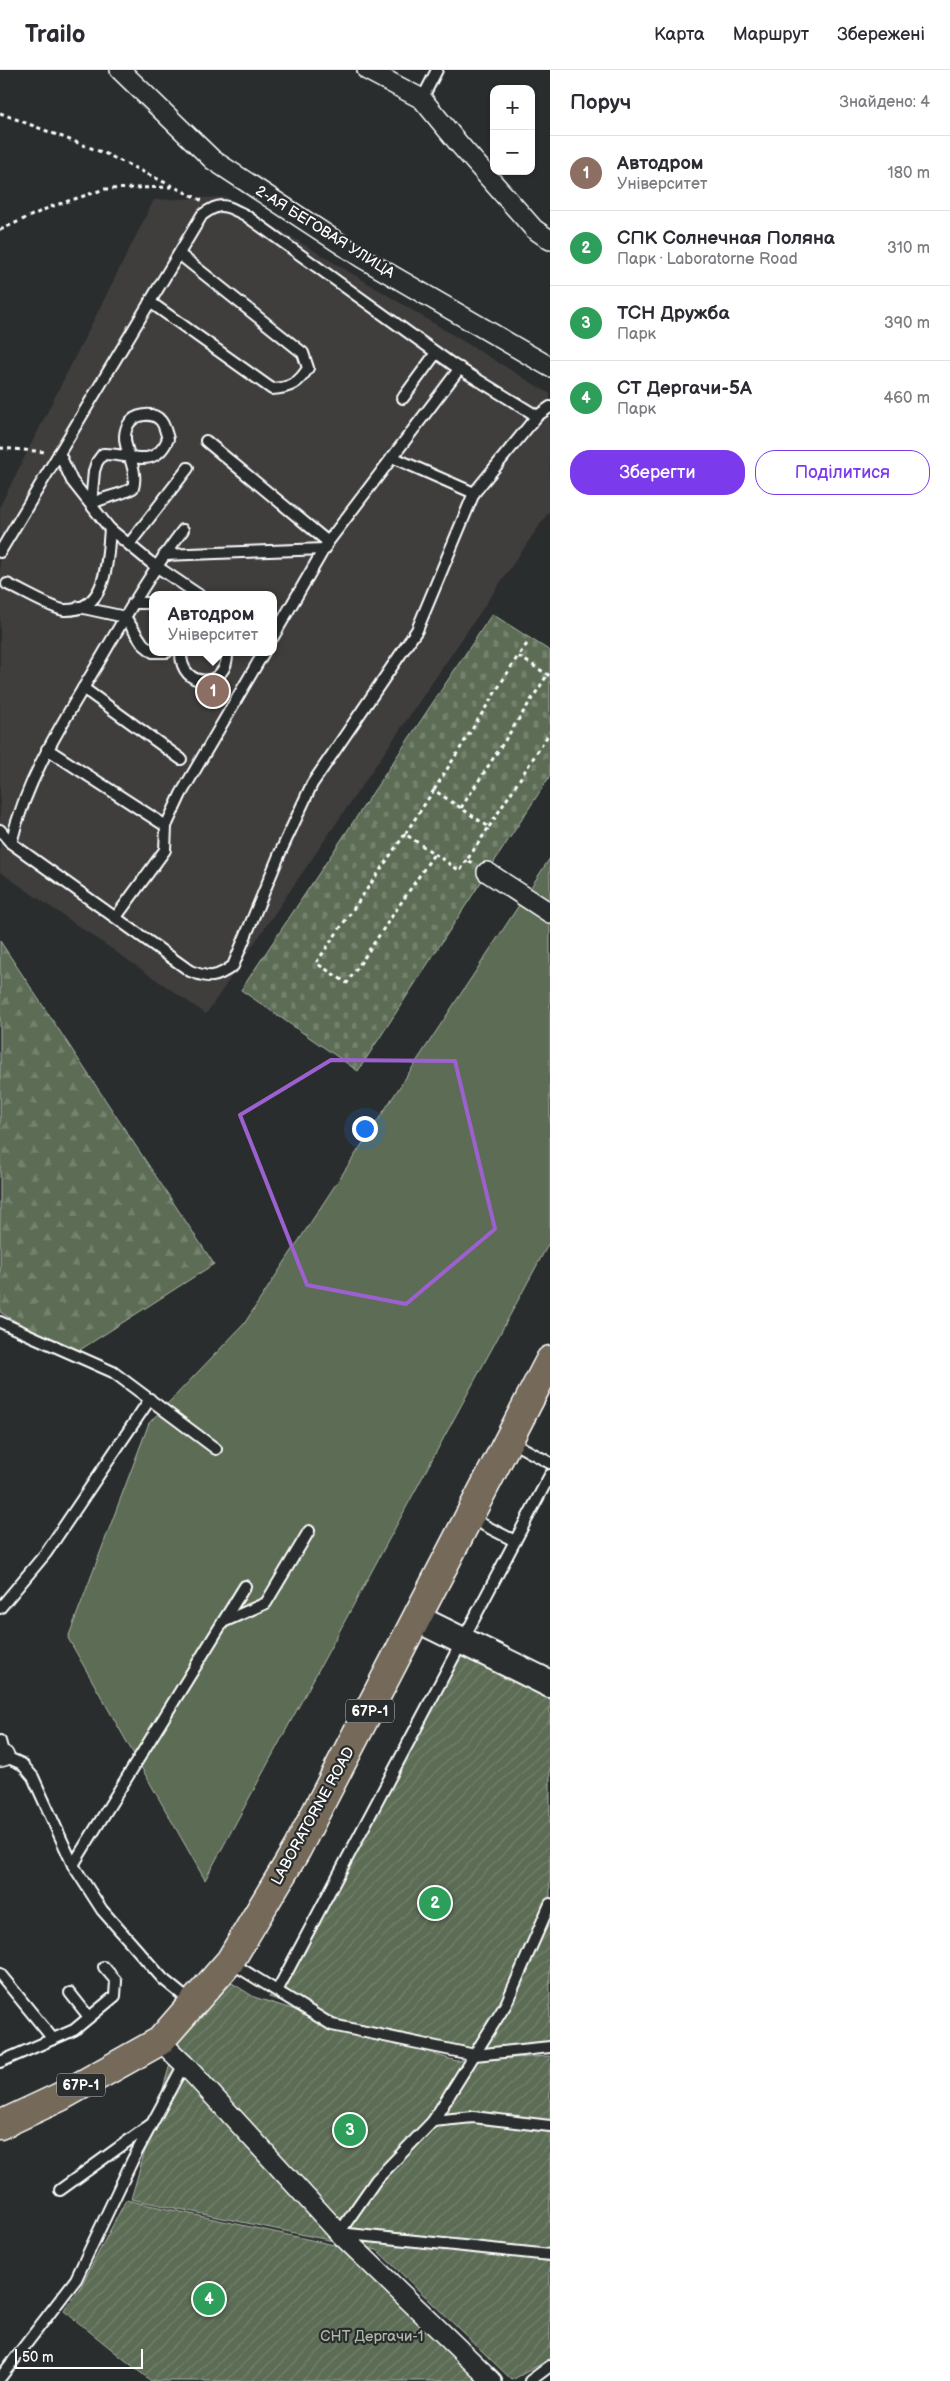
<!DOCTYPE html>
<html lang="uk">
<head>
<meta charset="utf-8">
<style>
	body { margin:0; font-family:"Balsamiq Sans",sans-serif; background:#f2f2f3; color:#2b2b33 }
	.controls { position:absolute; right:15px; top:15px; display:grid; overflow:hidden; border-radius:10px; box-shadow:0 1px 4px #0004 }
	.controls button { width:45px; height:45px; display:grid; place-items:center; padding:0; border:0; border-bottom:1px solid #e1e1e2; background:#fff; color:#2b2b33; font:25px sans-serif }
	.scale { position:absolute; left:15px; bottom:12px; width:128px; box-sizing:border-box; padding-left:5px; border:2px solid #fff; border-top:0; font-size:14px; line-height:18px; white-space:nowrap; color:#fff; -webkit-text-stroke:4px #2a2d2e; paint-order:stroke }
	.you { position:absolute; left:364px; top:1058px; width:18px; height:18px; margin:-12px; border:4px solid #fff; border-radius:50%; background:#1a73e8; box-shadow:0 0 0 8px #1a73e833 }
	.badge { display:grid; place-items:center; width:32px; height:32px; border-radius:50%; background:#7c3aed; color:#fff; font-size:16px; font-weight:700 }
	.pin { position:absolute; translate:-50% -50%; border:2px solid #fff; box-shadow:0 1px 5px #0006 }
	.popup { position:absolute; left:149px; top:521px; width:128px; height:65px; box-sizing:border-box; display:grid; place-content:center; border-radius:10px; background:#fff; filter:drop-shadow(0 1px 4px #0005); font-size:16px; white-space:nowrap; color:#7c7c81 }
	.popup b { font-size:19px; color:#2b2b33 }
	.popup::after { content:''; position:absolute; left:50%; top:100%; margin-left:-10px; border:10px solid transparent; border-top-color:#fff }
	.list { margin:0; padding:0; list-style:none }
	h2 { display:flex; justify-content:space-between; align-items:center; height:65px; margin:0; padding:0 20px; font-size:21px }
	h2 small { font-size:16px; font-weight:400; color:#7c7c81 }
	.list li { display:grid; grid-template-columns:32px 1fr auto; gap:15px; align-items:center; box-sizing:border-box; height:75px; padding:0 20px; border-top:1px solid #e1e1e2 }
	.list b { display:block; font-size:19px; white-space:nowrap }
	.list p { margin:0; font-size:16px; white-space:nowrap; color:#7c7c81 }
	.list em { font-size:16px; font-style:normal; color:#7c7c81 }
	.actions { display:flex; gap:10px; padding:15px 20px }
	.actions a { flex:1; padding:11px 0; border:1px solid #7c3aed; border-radius:20px; text-align:center; font-size:18px; color:#7c3aed }
	.actions .main { background:#7c3aed; color:#fff }
	.map { position:relative; flex:none; width:550px; height:2311px; overflow:hidden }
	header { display:flex; align-items:center; gap:30px; box-sizing:border-box; height:70px; padding:0 25px; background:#fff; border-bottom:1px solid #e1e1e2 }
	header strong { font-size:24px }
	nav { display:flex; gap:28px; margin-inline-start:auto; font-size:18px }
	main { display:flex }
	aside { flex:1; background:#fff }
	.map>svg:first-child { display:block }
	.built { fill:#3f3c3c; fill-rule:evenodd }
	.forest { fill:url(#forest-firs); stroke:#aeb6aa }
	.cemetery { fill:url(#cemetery-stones); stroke:#aeb6aa }
	.park { fill:#5c6c54; stroke:#aeb6aa }
	.garden { fill:url(#garden-furrows); stroke:#aeb6aa }
	.lines { fill:none; stroke-linecap:round; stroke-linejoin:round }
	.service-casing { stroke:#fff; stroke-width:14 }
	.minor-casing { stroke:#fff; stroke-width:22 }
	.secondary-casing { stroke:#fff; stroke-width:30 }
	.primary-casing { stroke:#fff; stroke-width:31 }
	.path { stroke:#fff; stroke-width:3; stroke-dasharray:4 4; stroke-linecap:butt }
	.service { stroke:#2a2d2e; stroke-width:10 }
	.minor { stroke:#2a2d2e; stroke-width:19 }
	.secondary { stroke:#2a2d2e; stroke-width:26 }
	.primary { stroke:#746a5a; stroke-width:28 }
	.marked { fill:none; stroke:#9c61cf; stroke-width:4; stroke-linejoin:round }
	.labels { text-anchor:middle; dominant-baseline:central; stroke-width:4.5; stroke-linejoin:round; paint-order:stroke }
	.shield { fill:#2a2d2e; stroke:#bfc0c0; stroke-width:1 }
	.shield-label { font-size:14px; font-weight:bold; fill:#fff }
	.street-label { font-size:15px; fill:#fff; stroke:#2a2d2e }
	.park-label { font-size:15px; fill:#aeb6aa; stroke:#2a2d2e }
</style>
</head>
<body>
<header>
<strong>Trailo</strong>
<nav><a>Карта</a><a>Маршрут</a><a>Збережені</a></nav>
</header>
<main>
<div class="map">
<svg width="550" height="2311" viewBox="0 0 550 2311">
	<defs>
		<pattern id="forest-firs" width="22" height="20" patternUnits="userSpaceOnUse" patternTransform="scale(1.25)"><rect width="22" height="20" fill="#5c6c54"/><path d="M5 1l3.5 6h-7zM16 11l3.5 6h-7z" fill="#74826e"/></pattern>
		<pattern id="cemetery-stones" width="16" height="16" patternUnits="userSpaceOnUse" patternTransform="scale(1.25)"><rect width="16" height="16" fill="#5c6c54"/><path d="M2 7V4a2 2 0 0 1 4 0v3zM10 15v-3a2 2 0 0 1 4 0v3z" fill="#74826e"/></pattern>
		<pattern id="garden-furrows" width="10" height="10" patternUnits="userSpaceOnUse" patternTransform="scale(1.25)"><rect width="10" height="10" fill="#5c6c54"/><path d="M-1 1l2-2M0 10L10 0M9 11l2-2" fill="none" stroke="#74826e"/></pattern>
	</defs>
	<rect width="100%" height="100%" fill="#2a2d2e"/>
	<filter id="ink" filterUnits="userSpaceOnUse"><feTurbulence type="fractalNoise" baseFrequency=".02" numOctaves="2"/><feDisplacementMap in="SourceGraphic" scale="10" xChannelSelector="R" yChannelSelector="G"/><feConvolveMatrix kernelMatrix="1 2 1 2 8 2 1 2 1" color-interpolation-filters="sRGB"/></filter>
	<g filter="url(#ink)">
		<path class="built" d="M226,127L550,324V440L206,944L0,802V436L154,130ZM153,525H273V582H153Z"/>
		<polygon class="forest" points="0,871 214,1194 72,1285 0,1242"/>
		<polygon class="cemetery" points="492,544 550,581 550,706 358,1001 241,920"/>
		<polygon class="park" points="550,788 550,1171 205,1810 68,1568 149,1353 244,1254"/>
		<g class="garden">
			<polygon points="456,1574 550,1619 550,1974 473,1979 337,1949 269,1927"/>
			<polygon points="232,1913 254,1927 456,1991 550,1986 550,2289 512,2310 377,2180 131,2129 177,1970"/>
			<polygon points="126,2130 348,2178 484,2311 151,2311 64,2241 81,2216"/>
		</g>
		<g class="lines">
			<defs>
				<g id="service">
					<polyline points="422,29 437,0"/>
					<path d="M150,232L272,319C290,318 299,313 308,298L303,283L179,184"/>
					<polyline points="403,328 436,283"/>
					<polyline points="206,371 328,472"/>
					<polyline points="59,383 72,411 110,459 150,492 199,525"/>
					<polyline points="392,387 474,423"/>
					<path d="M91,434C105,426 119,426 133,418C140,394 117,375 128,355C134,344 153,341 161,351C165,356 166,363 168,369C154,401 129,383 103,384L97,392L94,401L91,434"/>
					<polyline points="130,473 188,398"/>
					<path d="M0,482L202,145C221,131 225,135 245,145L452,294L537,346"/>
					<polyline points="164,485 325,479"/>
					<path d="M7,514C19,519 53,539 64,540C108,542 107,490 110,459"/>
					<polyline points="133,533 153,533"/>
					<polyline points="79,537 125,547 143,574 153,582"/>
					<polyline points="273,567 328,472 460,298"/>
					<polyline points="155,582 167,582"/>
					<path d="M181,582C180,621 229,619 227,582"/>
					<polyline points="83,618 181,689"/>
					<polyline points="47,679 166,756"/>
					<path d="M0,760L11,773L190,901C210,909 216,908 233,896L280,783L312,714L417,560L474,423L537,346L550,337"/>
					<path d="M11,773C27,707 63,652 97,595C124,549 150,503 183,460"/>
					<polyline points="116,847 165,780 166,756 181,724 264,582"/>
					<polyline points="0,1252 113,1302 216,1379"/>
					<polyline points="510,1371 550,1393"/>
					<polyline points="470,1448 515,1471"/>
					<polyline points="0,1538 46,1483 150,1329"/>
					<polyline points="223,1552 266,1533 309,1461"/>
					<polyline points="0,1671 4,1686 22,1694 33,1707 73,1795 102,1840 163,1909 191,1932"/>
					<polyline points="73,1795 245,1516"/>
					<polyline points="550,1834 506,1934 433,2051 376,2110 339,2163 550,2185"/>
					<polyline points="230,1892 332,1955 475,1985 550,1977"/>
					<polyline points="0,1904 53,1969"/>
					<polyline points="277,1921 550,1405"/>
					<polyline points="70,1923 89,1947"/>
					<polyline points="0,1992 74,1960 115,1926 116,1911 104,1897"/>
					<polyline points="433,2051 473,2047 550,2056"/>
					<polyline points="60,2120 150,2055"/>
					<polyline points="0,2308 76,2209 133,2089 184,1994"/>
					<polyline points="530,2311 550,2296"/>
				</g>
				<g id="minor">
					<polyline points="120,0 213,90 362,188 550,297"/>
					<polyline points="367,0 422,29 459,74 534,159 550,170"/>
					<polyline points="487,802 550,843"/>
					<polyline points="0,1687 4,1686"/>
					<polyline points="160,1971 184,1994 339,2163 492,2311"/>
				</g>
				<polyline id="secondary" points="418,1549 550,1614"/>
				<polyline id="primary" points="0,2055 60,2027 160,1971 230,1891 297,1779 550,1290"/>
			</defs>
			<use href="#service" class="service-casing"/>
			<use href="#minor" class="minor-casing"/>
			<use href="#secondary" class="secondary-casing"/>
			<use href="#primary" class="primary-casing"/>
			<g class="path">
				<polyline points="0,43 104,83 203,131"/>
				<polyline points="0,160 50,137 105,119 172,117"/>
				<polyline points="0,378 47,382"/>
				<polyline points="527,574 518,586 550,606"/>
				<polyline points="434,720 518,586"/>
				<polyline points="461,738 548,604"/>
				<polyline points="489,757 550,662"/>
				<polyline points="405,764 316,893 347,913 434,784"/>
				<polyline points="467,790 460,801 405,764 434,720 489,757 467,790 474,794"/>
			</g>
			<use href="#service" class="service"/>
			<use href="#minor" class="minor"/>
			<use href="#secondary" class="secondary"/>
			<use href="#primary" class="primary"/>
		</g>
	</g>
	<path class="marked" d="M331,990L455,991L495,1159L406,1234L307,1215L240,1045Z"/>
	<g class="labels">
		<g class="shield">
			<rect x="346" y="1629.5" width="48" height="23" rx="4"/>
			<rect x="57" y="2003.5" width="48" height="23" rx="4"/>
		</g>
		<g class="shield-label">
			<text x="370" y="1641">67Р-1</text>
			<text x="81" y="2015">67Р-1</text>
		</g>
		<g class="street-label">
			<text transform="translate(325 162) rotate(32)">2-АЯ БЕГОВАЯ УЛИЦА</text>
			<text transform="translate(313 1746) rotate(-61)">LABORATORNE ROAD</text>
		</g>
		<g class="park-label">
			<text x="372" y="2266">СНТ Дергачи-1</text>
		</g>
	</g>
</svg>
<div class="controls">
<button>+</button>
<button>−</button>
</div>
<div class="scale">50 m</div>
<div class="you"></div>
<div class="pin badge" style="left:213px;top:621px;background:#8d6e63">1</div>
<div class="popup"><b>Автодром</b>Університет</div>
<div class="pin badge" style="left:435px;top:1833px;background:#2e9e5b">2</div>
<div class="pin badge" style="left:350px;top:2060px;background:#2e9e5b">3</div>
<div class="pin badge" style="left:209px;top:2229px;background:#2e9e5b">4</div>
</div>
<aside>
<h2>Поруч<small>Знайдено: 4</small></h2>
<ul class="list">
<li><span class="badge" style="background:#8d6e63">1</span><div><b>Автодром</b><p>Університет</p></div><em>180 m</em></li>
<li><span class="badge" style="background:#2e9e5b">2</span><div><b>СПК Солнечная Поляна</b><p>Парк · Laboratorne Road</p></div><em>310 m</em></li>
<li><span class="badge" style="background:#2e9e5b">3</span><div><b>ТСН Дружба</b><p>Парк</p></div><em>390 m</em></li>
<li><span class="badge" style="background:#2e9e5b">4</span><div><b>СТ Дергачи-5А</b><p>Парк</p></div><em>460 m</em></li>
</ul>
<div class="actions"><a class="main">Зберегти</a><a>Поділитися</a></div>
</aside>
</main>
</body>
</html>
